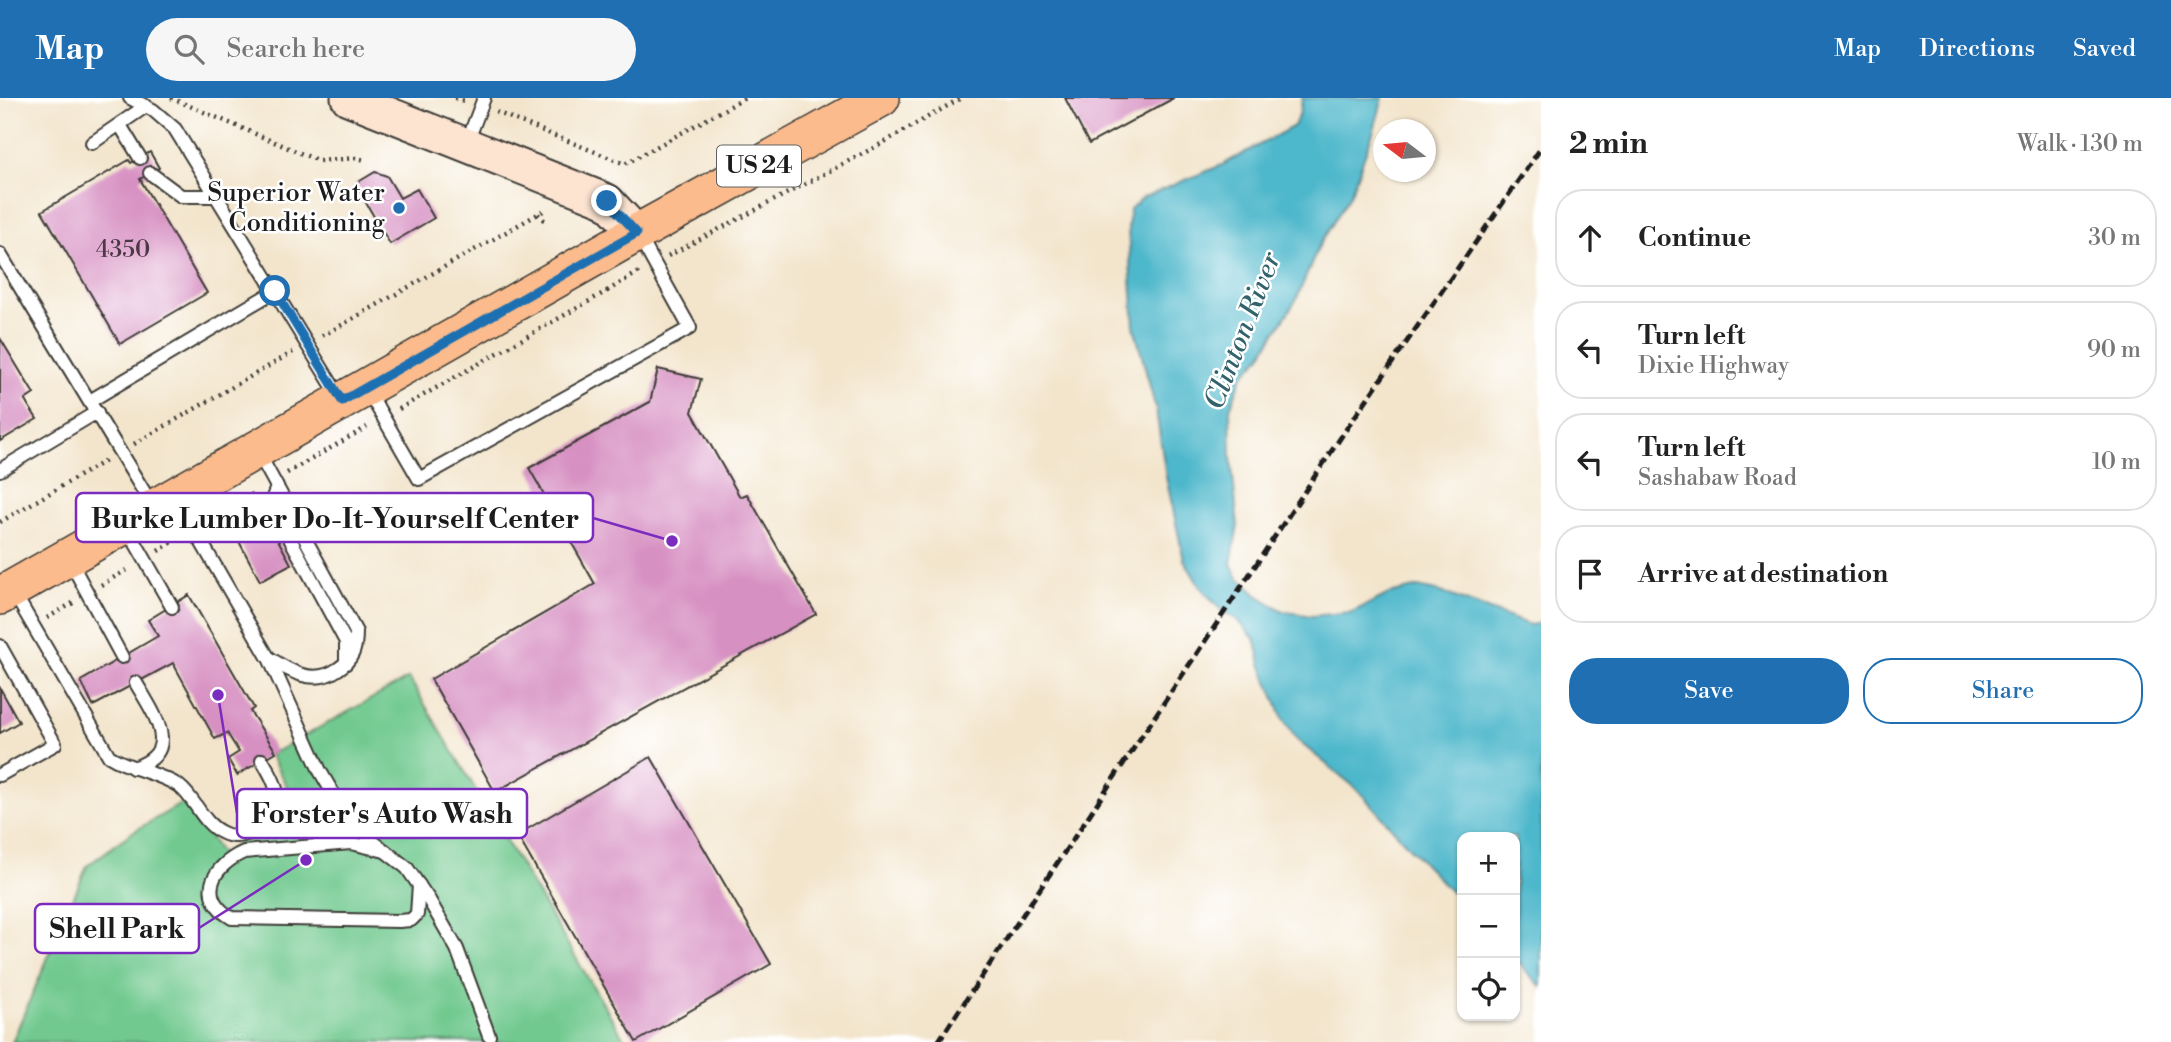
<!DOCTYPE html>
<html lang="en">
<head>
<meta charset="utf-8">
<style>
	body { margin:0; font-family:"Libre Bodoni",serif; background:#f6f6f6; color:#222 }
	.controls { position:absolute; right:21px; bottom:21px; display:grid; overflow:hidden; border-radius:14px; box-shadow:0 2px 5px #0004 }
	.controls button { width:63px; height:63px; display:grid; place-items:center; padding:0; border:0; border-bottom:2px solid #e0e0e0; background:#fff; color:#222; font:35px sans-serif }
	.compass { position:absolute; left:1373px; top:21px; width:63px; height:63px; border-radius:50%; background:#fff; box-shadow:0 2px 5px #0004; rotate:286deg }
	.stop { position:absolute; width:21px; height:21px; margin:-16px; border:5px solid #1f6fb2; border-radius:50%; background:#fff }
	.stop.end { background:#1f6fb2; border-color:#fff; box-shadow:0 2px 7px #0008 }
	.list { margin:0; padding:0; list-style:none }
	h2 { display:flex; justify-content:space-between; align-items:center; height:91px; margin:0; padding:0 28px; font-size:30px }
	h2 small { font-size:23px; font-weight:400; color:#767676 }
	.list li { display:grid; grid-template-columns:46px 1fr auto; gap:21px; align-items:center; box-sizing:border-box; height:98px; margin:0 14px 14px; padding:0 14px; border:2px solid #e0e0e0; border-radius:28px }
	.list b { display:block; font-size:26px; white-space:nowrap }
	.list p { margin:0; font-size:23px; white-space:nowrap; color:#767676 }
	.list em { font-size:23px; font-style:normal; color:#767676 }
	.actions { display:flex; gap:14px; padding:21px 28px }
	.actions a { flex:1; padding:16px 0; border:2px solid #1f6fb2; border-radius:28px; text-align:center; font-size:24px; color:#1f6fb2 }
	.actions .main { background:#1f6fb2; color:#fff }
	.icon { flex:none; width:38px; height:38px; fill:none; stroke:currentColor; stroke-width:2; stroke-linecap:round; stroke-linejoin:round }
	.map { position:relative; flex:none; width:1541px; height:944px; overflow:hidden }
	header { display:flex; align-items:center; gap:42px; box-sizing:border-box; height:98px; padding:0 35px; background:#1f6fb2; color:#fff }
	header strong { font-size:33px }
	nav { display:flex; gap:38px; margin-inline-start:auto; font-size:24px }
	.search { width:490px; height:63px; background:#f6f6f6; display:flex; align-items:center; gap:18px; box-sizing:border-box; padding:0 24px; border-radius:38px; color:#767676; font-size:26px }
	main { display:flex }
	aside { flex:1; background:#fff }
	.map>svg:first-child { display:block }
	.green { fill:#71c98f; stroke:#467256; stroke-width:2 }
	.water { fill:#4db7cb; stroke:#346a74; stroke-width:2 }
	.building { fill:#d790c2 }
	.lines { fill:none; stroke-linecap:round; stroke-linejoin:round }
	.lane-casing { stroke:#3c3a36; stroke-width:16 }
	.secondary-casing { stroke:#3c3a36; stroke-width:37 }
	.primary-casing { stroke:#3c3a36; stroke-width:40 }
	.path { stroke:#3c3a36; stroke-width:4.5; stroke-dasharray:2 5; stroke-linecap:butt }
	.lane { stroke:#fff; stroke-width:12 }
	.secondary { stroke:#fde4d1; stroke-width:33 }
	.primary { stroke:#fbbb8c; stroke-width:37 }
	.rail { stroke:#1c1c1c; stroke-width:5; stroke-dasharray:10 5; stroke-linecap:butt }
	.route { stroke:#1f6fb2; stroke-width:9 }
	.poi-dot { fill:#1f6fb2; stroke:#fff; stroke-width:2.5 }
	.labels { text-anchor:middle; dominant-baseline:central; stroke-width:5; stroke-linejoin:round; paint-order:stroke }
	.number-label { font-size:23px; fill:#4b3946 }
	.shield { fill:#fff; stroke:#606060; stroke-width:2 }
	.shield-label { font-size:24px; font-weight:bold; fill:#1c1c1c }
	.poi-label { font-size:26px; fill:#1c1c1c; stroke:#fff; text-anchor:end }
	.water-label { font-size:28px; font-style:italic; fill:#32626b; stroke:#fff }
	.leader { fill:none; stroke:#7b2cbf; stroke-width:2.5 }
	.callout-dot { fill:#7b2cbf; stroke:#fff; stroke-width:2.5 }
	.callout { fill:#fff; stroke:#7b2cbf; stroke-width:2.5 }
	.callout-label { font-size:28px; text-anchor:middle; font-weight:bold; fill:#1c1c1c }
</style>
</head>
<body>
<header>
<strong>Map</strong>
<div class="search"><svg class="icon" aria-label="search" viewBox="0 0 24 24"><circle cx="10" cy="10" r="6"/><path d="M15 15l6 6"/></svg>Search here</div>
<nav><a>Map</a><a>Directions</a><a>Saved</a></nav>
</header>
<main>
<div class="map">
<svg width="1541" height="944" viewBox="0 0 1541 944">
	<rect width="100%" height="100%" fill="#fff"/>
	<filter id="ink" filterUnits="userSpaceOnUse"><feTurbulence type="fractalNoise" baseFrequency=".0143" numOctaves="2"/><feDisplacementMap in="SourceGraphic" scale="14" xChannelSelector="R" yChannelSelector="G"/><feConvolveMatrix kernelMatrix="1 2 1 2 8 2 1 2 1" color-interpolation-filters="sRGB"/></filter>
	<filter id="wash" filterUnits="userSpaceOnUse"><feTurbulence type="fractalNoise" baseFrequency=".00686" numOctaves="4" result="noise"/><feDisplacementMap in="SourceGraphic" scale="28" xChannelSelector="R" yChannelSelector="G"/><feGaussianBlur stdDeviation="1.57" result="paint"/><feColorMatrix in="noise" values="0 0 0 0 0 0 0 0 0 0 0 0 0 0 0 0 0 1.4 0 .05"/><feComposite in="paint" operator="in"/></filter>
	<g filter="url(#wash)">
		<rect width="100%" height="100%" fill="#f3e5cc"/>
		<polygon class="green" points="409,580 626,944 12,944 87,768 131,735 186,703 221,756 298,709 270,657"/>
		<polygon class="water" points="1302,0 1383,0 1374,32 1350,97 1319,148 1296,202 1260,259 1242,279 1230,311 1231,358 1238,428 1231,466 1237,478 1257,497 1283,513 1311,518 1352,514 1389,496 1418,489 1441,494 1530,527 1541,525 1541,889 1515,861 1515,739 1462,739 1462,805 1426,768 1357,691 1297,642 1283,621 1261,566 1256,543 1239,523 1220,511 1200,489 1184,462 1166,379 1156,312 1134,228 1128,131 1130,111 1144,99 1224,66 1294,28 1300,14"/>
		<g id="blocks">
			<g class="building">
				<polygon points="1065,0 1174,0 1089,46"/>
				<polygon points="150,54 159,70 140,81 207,195 120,246 42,113 129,62 131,65"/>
				<polygon points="375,74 387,78 400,100 417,91 434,120 390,146 355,86"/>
				<polygon points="0,240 34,296 25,302 37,321 0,343"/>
				<polygon points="658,271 701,281 692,314 740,399 747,396 816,516 495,694 431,581 595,486 529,370 650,304"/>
				<polygon points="263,414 291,466 260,483 233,432"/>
				<polygon points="189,497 254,610 250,613 276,654 237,677 228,661 239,654 227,635 215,641 173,565 93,608 81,583 158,538 148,522"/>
				<polygon points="0,590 19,624 0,635"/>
				<polygon points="651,659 771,866 636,944 517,737"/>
			</g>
		</g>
	</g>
	<g filter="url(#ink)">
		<use href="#blocks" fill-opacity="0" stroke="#3c3a36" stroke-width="2"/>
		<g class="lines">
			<defs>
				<g id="lane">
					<polyline points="130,0 153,12 175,31 340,300"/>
					<polyline points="120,27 140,60"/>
					<polyline points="92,45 146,8"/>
					<polyline points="466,47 484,0"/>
					<polyline points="150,75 181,98 216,98"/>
					<polyline points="0,156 152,407"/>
					<polyline points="368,293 419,381 690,230 639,138"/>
					<polyline points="90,303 275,193"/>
					<polyline points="0,372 97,314"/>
					<polyline points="277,389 272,402 275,413 346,544 346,565"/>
					<path d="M177,402L268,559C290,574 314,588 338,571C353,561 356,551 356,534L259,356"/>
					<polyline points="127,430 172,509"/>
					<polyline points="69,461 122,559"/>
					<path d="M14,495L109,658C131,672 158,674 179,688C196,701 202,726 223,735C248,748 280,717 276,691C274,681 267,670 262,662"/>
					<polyline points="0,548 55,646 0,677"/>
					<polyline points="269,560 320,673 345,716 371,742 407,770 429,802 457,851 489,938"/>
					<path d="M133,670C184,654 153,615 136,585"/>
					<path d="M385,753L351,745L244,754C212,768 196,799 232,820L399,823L411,822L417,816L419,787"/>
				</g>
				<polyline id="secondary" points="348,0 607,103 637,135"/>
				<polyline id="primary" points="0,498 637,135 881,0"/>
			</defs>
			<use href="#lane" class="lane-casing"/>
			<use href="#secondary" class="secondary-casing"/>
			<use href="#primary" class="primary-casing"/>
			<g class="path">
				<polyline points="171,0 319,63 356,60 366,62"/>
				<polyline points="455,0 465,3"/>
				<polyline points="496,14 625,66 745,0"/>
				<polyline points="538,116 547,125"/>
				<polyline points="668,158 881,46 961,0"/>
				<polyline points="607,193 639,174"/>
				<polyline points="322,238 545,112"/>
				<polyline points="399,311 607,193 603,189"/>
				<polyline points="134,346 293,254"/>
				<polyline points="287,375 367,329"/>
				<polyline points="209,422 256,394"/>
				<polyline points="0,424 105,363"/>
				<polyline points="158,453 181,439"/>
				<polyline points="101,487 130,470"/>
				<polyline points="47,520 73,505"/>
			</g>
			<use href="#lane" class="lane"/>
			<use href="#secondary" class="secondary"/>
			<use href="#primary" class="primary"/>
			<polyline class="rail" points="938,944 1345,333 1541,50"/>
		</g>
	</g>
	<g class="lines" filter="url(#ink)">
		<polyline class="route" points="275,193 342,303 637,135 607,103"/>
	</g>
	<circle class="poi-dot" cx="399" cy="110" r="7"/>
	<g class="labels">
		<g class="number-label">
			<text x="123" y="152">4350</text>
		</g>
		<rect class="shield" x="717" y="47.5" width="84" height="41" rx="5"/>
		<g class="shield-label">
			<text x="759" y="68">US 24</text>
		</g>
		<g class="poi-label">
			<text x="385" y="95">Superior Water<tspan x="385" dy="30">Conditioning</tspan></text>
		</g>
		<g class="water-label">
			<text transform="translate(1243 233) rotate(-69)">Clinton River</text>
		</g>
	</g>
	<path class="leader" d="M672 443L593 420M218 597L237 715M306 762L199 830"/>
	<g class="callout-dot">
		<circle cx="672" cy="443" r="7"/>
		<circle cx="218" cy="597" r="7"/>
		<circle cx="306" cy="762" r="7"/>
	</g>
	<g class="callout">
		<rect x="76" y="395" width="517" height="49" rx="7"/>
		<rect x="237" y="691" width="290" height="49" rx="7"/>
		<rect x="35" y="806" width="164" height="49" rx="7"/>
	</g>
	<g class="callout-label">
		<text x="335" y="430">Burke Lumber Do-It-Yourself Center</text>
		<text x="382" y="725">Forster's Auto Wash</text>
		<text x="117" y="840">Shell Park</text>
	</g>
</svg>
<div class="controls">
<button>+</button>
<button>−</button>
<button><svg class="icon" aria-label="locate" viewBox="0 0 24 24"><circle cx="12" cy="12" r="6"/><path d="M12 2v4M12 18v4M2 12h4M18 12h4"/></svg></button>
</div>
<svg class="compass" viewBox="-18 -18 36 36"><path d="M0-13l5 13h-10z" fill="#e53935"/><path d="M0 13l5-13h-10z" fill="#767676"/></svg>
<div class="stop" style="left:275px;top:193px"></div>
<div class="stop end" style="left:607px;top:103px"></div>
</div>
<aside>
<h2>2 min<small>Walk · 130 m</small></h2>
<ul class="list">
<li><svg class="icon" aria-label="ahead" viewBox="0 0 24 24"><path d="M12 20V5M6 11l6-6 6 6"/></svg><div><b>Continue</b></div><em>30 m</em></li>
<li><svg class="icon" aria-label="left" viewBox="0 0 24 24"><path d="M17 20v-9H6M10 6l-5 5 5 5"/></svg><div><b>Turn left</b><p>Dixie Highway</p></div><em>90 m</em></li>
<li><svg class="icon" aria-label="left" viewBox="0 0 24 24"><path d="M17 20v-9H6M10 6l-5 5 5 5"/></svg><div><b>Turn left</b><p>Sashabaw Road</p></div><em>10 m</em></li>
<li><svg class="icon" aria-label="arrive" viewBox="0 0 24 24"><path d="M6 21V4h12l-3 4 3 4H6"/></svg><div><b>Arrive at destination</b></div></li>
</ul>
<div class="actions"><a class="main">Save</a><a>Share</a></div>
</aside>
</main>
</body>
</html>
